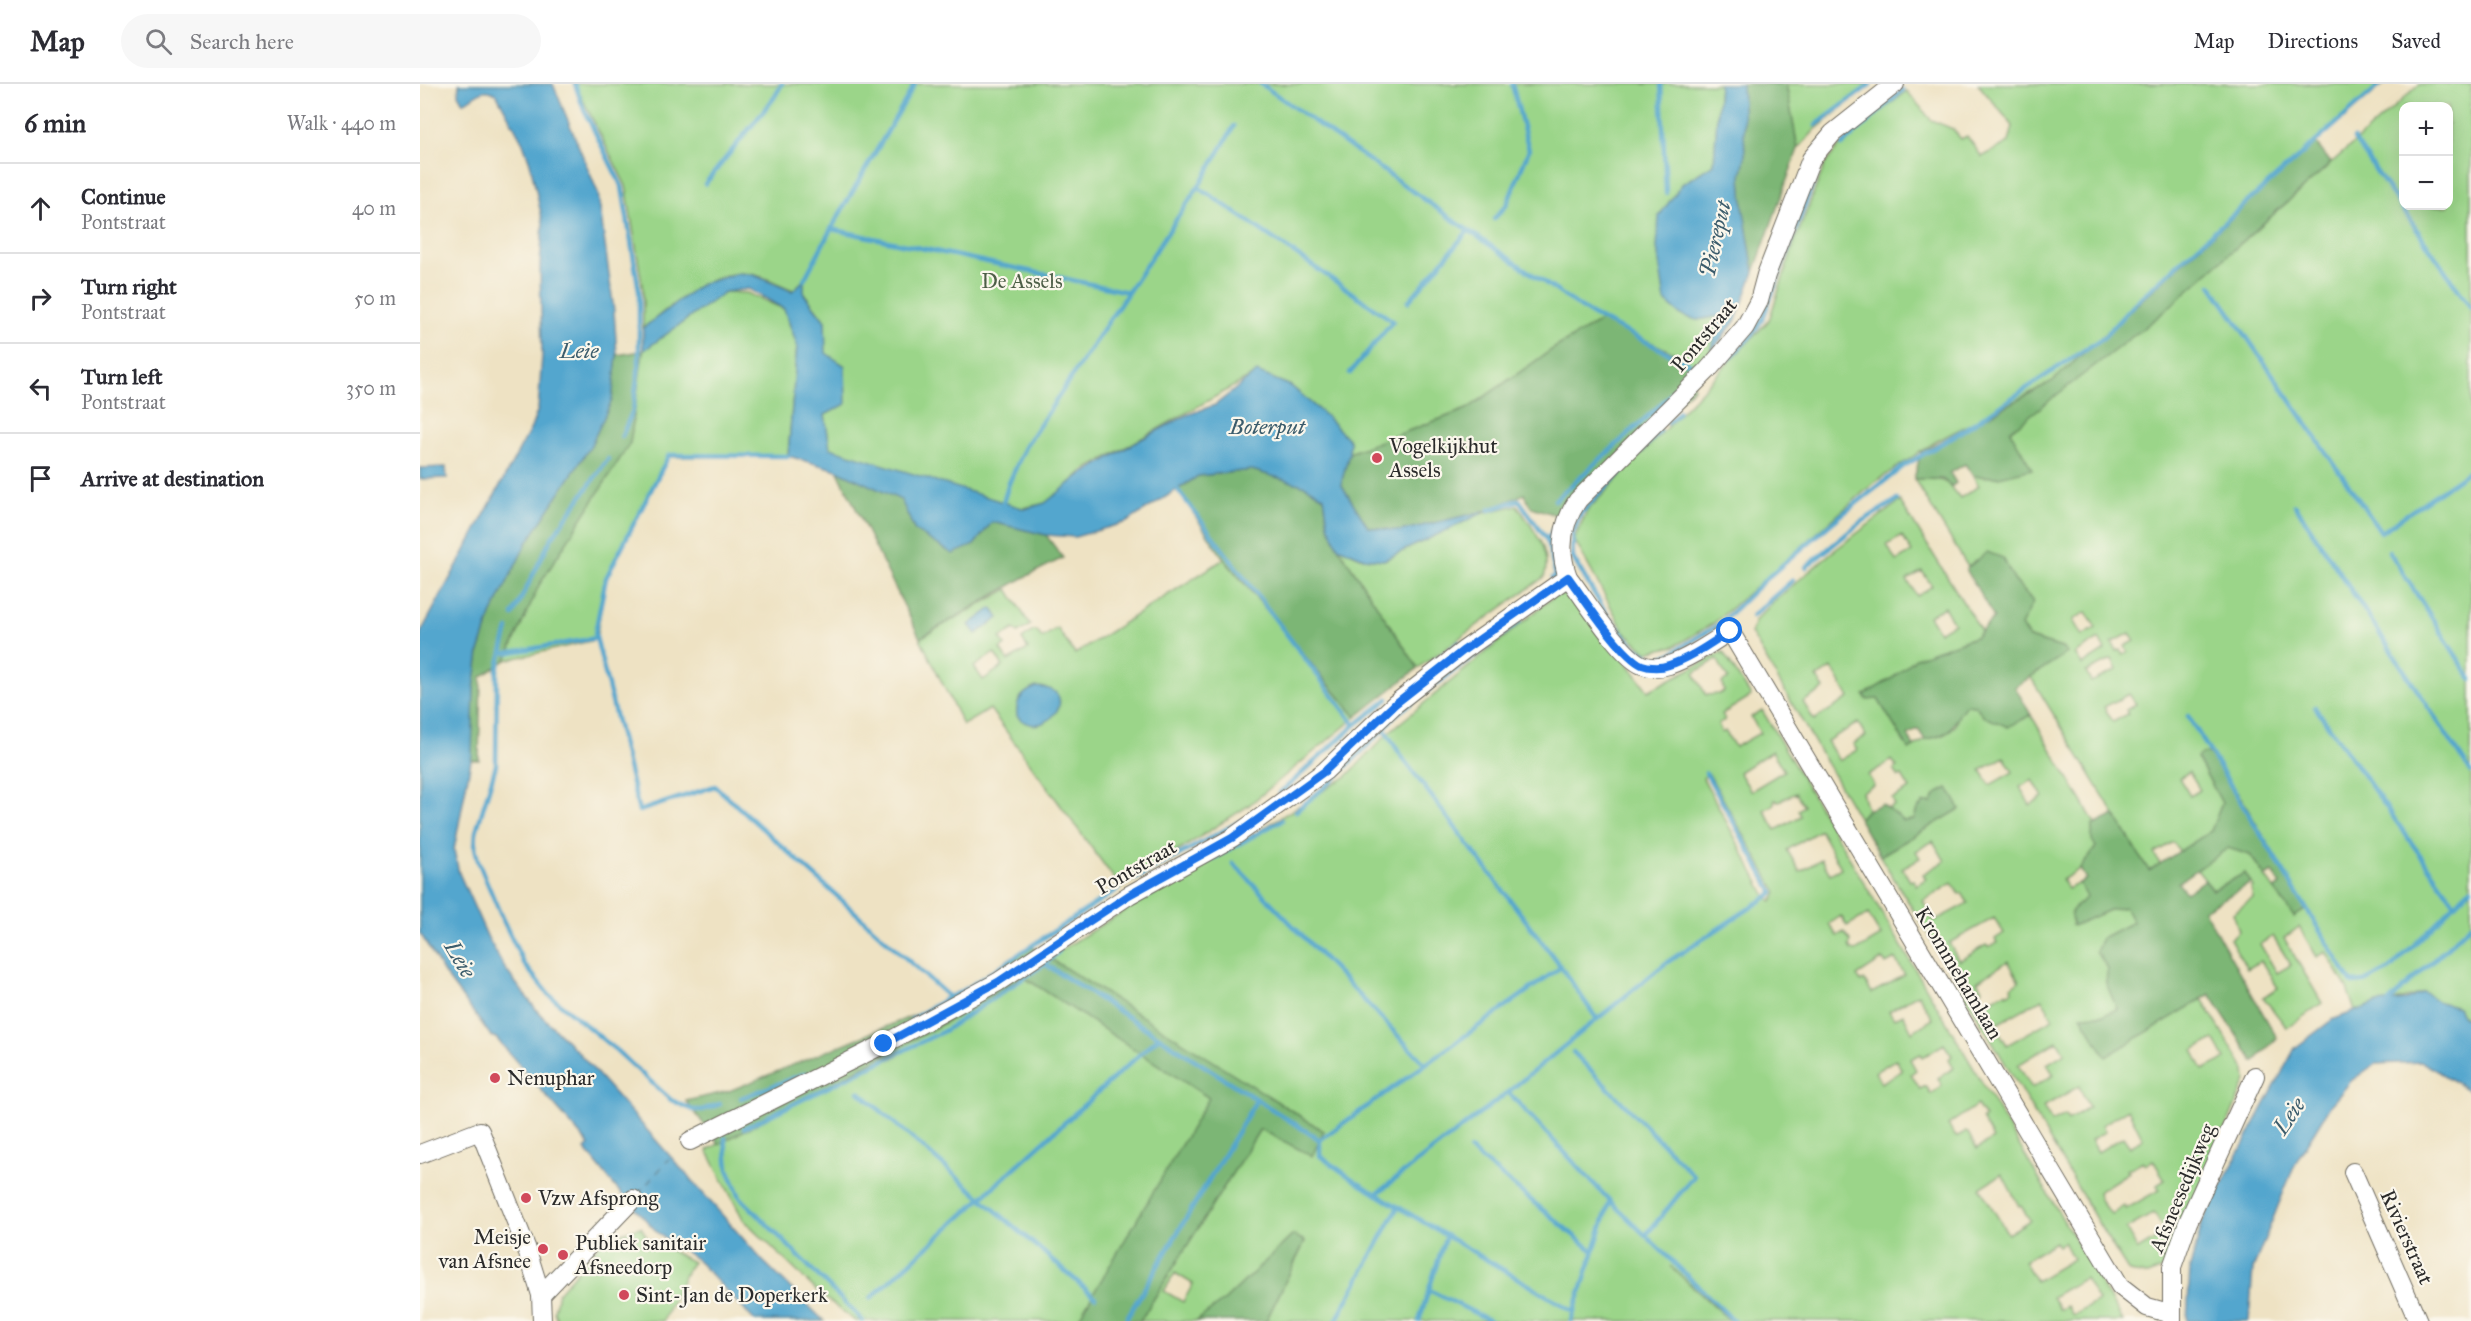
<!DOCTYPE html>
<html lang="en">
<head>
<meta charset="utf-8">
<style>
	body { margin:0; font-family:"IM FELL Great Primer",serif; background:#f7f7f7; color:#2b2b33 }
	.controls { position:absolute; right:18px; top:18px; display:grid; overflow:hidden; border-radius:12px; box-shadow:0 6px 24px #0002 }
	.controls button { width:54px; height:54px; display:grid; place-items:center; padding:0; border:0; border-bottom:2px solid #e1e1e2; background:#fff; color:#2b2b33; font:30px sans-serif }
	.stop { position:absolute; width:18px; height:18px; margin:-14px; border:4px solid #1a73e8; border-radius:50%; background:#fff }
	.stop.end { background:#1a73e8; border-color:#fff; box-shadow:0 2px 6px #0008 }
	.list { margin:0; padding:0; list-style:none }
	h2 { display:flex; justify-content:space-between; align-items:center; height:78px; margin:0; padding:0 24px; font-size:26px }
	h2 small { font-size:20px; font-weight:400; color:#7c7c81 }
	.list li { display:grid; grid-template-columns:39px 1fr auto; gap:18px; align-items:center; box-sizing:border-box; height:90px; padding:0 24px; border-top:2px solid #e1e1e2 }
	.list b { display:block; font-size:22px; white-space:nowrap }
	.list p { margin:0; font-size:20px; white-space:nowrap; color:#7c7c81 }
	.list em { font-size:20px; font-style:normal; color:#7c7c81 }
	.icon { flex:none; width:33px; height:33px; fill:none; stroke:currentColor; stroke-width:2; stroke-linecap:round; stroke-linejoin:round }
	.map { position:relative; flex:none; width:2051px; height:1237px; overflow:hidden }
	header { display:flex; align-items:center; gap:36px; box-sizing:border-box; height:84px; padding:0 30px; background:#fff; border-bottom:2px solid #e1e1e2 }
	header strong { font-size:28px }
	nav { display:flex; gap:33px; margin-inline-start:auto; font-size:21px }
	.search { width:420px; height:54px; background:#f7f7f7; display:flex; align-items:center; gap:15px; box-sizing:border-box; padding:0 21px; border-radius:33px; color:#7c7c81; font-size:22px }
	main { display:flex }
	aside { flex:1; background:#fff }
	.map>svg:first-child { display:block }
	.green { fill:#9bd589; stroke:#63805a; stroke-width:1.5; fill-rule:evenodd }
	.forest { fill:#7cb675; stroke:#547050; stroke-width:1.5 }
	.water { fill:#53a6ce; stroke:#3f687c; stroke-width:1.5 }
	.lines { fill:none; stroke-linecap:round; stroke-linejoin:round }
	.stream { stroke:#53a6ce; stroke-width:4.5 }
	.ferry { stroke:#3b5c6c; stroke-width:1.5; stroke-dasharray:8 6; stroke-linecap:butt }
	.minor-casing { stroke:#6f6b60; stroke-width:20 }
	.minor { stroke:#fff; stroke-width:18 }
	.route { stroke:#1a73e8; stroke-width:8 }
	.poi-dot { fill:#d1495b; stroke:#fbf7ec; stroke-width:2 }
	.labels { text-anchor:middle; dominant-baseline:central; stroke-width:4.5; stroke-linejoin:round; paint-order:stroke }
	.park-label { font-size:21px; fill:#4d5e47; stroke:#fbf7ec }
	.street-label { font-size:21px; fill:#2b2b2b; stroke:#fbf7ec }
	.poi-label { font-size:21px; fill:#2b2b2b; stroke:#fbf7ec; text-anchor:start }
	.water-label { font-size:22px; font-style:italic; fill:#3b5c6c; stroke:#fbf7ec }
</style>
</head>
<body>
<header>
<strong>Map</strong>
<div class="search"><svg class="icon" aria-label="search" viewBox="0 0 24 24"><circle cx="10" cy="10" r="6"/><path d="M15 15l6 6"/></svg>Search here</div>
<nav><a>Map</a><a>Directions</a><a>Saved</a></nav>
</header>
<main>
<aside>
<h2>6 min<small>Walk · 440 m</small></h2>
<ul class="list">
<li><svg class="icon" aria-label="ahead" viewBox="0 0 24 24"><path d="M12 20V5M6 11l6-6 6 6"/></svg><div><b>Continue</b><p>Pontstraat</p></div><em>40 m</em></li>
<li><svg class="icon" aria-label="right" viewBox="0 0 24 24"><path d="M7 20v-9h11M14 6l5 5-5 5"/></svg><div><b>Turn right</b><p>Pontstraat</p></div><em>50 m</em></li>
<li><svg class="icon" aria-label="left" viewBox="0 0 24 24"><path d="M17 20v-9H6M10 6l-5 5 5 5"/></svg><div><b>Turn left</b><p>Pontstraat</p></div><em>350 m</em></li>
<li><svg class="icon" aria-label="arrive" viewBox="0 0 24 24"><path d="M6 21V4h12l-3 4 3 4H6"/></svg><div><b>Arrive at destination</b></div></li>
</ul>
</aside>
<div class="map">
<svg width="2051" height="1237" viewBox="0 0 2051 1237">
	<rect width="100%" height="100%" fill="#fbf7ec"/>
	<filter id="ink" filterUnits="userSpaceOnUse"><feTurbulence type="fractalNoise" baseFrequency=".0167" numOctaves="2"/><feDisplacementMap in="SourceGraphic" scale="12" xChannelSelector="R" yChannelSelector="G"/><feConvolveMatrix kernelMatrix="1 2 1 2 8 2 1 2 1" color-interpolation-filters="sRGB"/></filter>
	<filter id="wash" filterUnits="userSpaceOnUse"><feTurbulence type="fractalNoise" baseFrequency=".008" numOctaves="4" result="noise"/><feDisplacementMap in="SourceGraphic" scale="24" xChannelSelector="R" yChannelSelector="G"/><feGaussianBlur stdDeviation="1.35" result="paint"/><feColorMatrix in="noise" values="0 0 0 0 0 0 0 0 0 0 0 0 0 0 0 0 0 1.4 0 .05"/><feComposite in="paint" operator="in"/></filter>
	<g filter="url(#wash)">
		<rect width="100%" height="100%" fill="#eee2c3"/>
		<g class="green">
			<path d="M155,0H1299L1294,80L1262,100L1277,236L1300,232L1291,268L1274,285L1265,274L1182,236L1133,265L1047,325L929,369L930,357L907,333L871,302L837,289L663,387L628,419L602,424L502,396L410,364L405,331V237L384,209C366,206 350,193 332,190C290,183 254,221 223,244V206L206,102Z"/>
			<polygon points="1366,0 1451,0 1395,46 1378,65"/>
			<polygon points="1558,0 1964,0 1875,77 1633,297 1515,358 1454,399 1294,539 1255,562 1227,568 1204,547 1154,455 1167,427 1349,236 1375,157 1405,80 1419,62 1487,7 1511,36 1533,45 1541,55 1547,52 1562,73 1589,58 1593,42"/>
			<path d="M2000,0H2051V936L2043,933L2038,923L2019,918L2004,908C1982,917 1958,919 1935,927L1927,904L1906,868L1897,873L1879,843L1864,854L1902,919L1867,944L1843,913L1858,904L1843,880L1841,877L1827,885L1810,855L1819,847L1813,829L1833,814L1831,804L1833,803L1825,789L1793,806L1777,786L1808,764L1830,771L1854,805L1887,825L1777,674L1802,719L1791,747L1760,768L1753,758L1734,769L1740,780L1729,787L1610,592L1647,569L1642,564L1609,554L1601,542L1613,517L1594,496L1583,474L1555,476L1548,483L1494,395C1518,395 1525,392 1540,414L1559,402L1553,392L1579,393L1593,355L1589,347L1739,232ZM1984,22H2028V122H1984ZM1666,528L1676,544L1662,552L1653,536ZM1710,549L1715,557L1705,562L1708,567L1703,571L1700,566L1697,567L1692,559ZM1679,555L1685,566L1662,581L1655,570ZM1692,575L1697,586L1671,598L1666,588ZM1709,610L1716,620L1706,626L1708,630L1693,638L1684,623ZM1769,688L1780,706L1770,712L1759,694ZM1853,852L1871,881L1857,889L1840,860Z"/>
			<polygon points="305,208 327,209 364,225 377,261 368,372 249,373 186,496 176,556 86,576 119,501 210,359 223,267"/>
			<path d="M1480,417L1561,547L1555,553L1496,574L1474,593L1445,611L1448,615H1458L1489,666L1505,656L1524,651L1535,642L1539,629L1546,621L1556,622L1563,632L1588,643L1611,631L1676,741L1672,743L1676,763L1660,785L1642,796L1648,805L1659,799L1667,813L1652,841L1689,826L1705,823L1713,838L1682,854L1688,884L1686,899L1698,925L1684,931L1662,932L1686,972L1782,915L1825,986L1826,996L1746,1184L1727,1191L1709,1188L1683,1147L1537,897L1460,772L1540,725L1528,704L1515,711L1512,719H1504L1497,725L1494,736L1484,737L1468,725L1475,721L1472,715L1490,705L1482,692L1479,693L1474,686L1477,683L1472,676L1448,691L1454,701L1442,708L1447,726L1439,735L1331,549L1335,537L1353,518L1411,469ZM1482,452L1492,468L1476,477L1467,461ZM1502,487L1512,502L1497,512L1487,496ZM1524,523L1534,539L1519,548L1509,532ZM1412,584L1429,614L1394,636L1383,618L1404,605L1397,593ZM1438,639L1446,652L1433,660L1437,666L1419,677L1407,657ZM1584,673L1593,688L1570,701L1561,686ZM1613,696L1623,713L1610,721L1600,703ZM1513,757L1525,777L1503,790L1506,795L1496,801L1493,796L1490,797L1482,784L1500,774L1496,767ZM1532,799L1539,810L1542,809L1548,819L1514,837L1503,817ZM1574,834L1584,849L1575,855L1577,859L1568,863L1566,861L1539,877L1529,859ZM1588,877L1599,897L1591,903L1593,907L1586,910L1585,908L1565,920L1558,908L1562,905L1557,897ZM1622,915L1633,935L1587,961L1575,941ZM1794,955L1805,975L1783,986L1773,966ZM1637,957L1645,969L1627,980L1634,991L1612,1004L1598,981ZM1659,1002L1669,1023L1648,1036L1645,1031L1632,1038L1623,1023ZM1708,1025L1723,1055L1710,1063L1703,1053L1678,1068L1671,1056L1685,1048L1682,1041ZM1733,1076L1745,1096L1737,1101L1739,1106L1706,1125L1704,1122L1692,1130C1687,1127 1678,1115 1678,1108L1709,1088L1707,1086L1723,1077L1725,1081ZM1734,1129L1746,1149L1718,1166L1706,1145Z"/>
			<path d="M1097,421C1111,443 1133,466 1124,493L998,584L918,463L943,474L964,476L1060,430Z"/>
			<path d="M804,475L936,633L828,722L701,804L570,625L543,641L500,554L588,505L610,541L598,549L594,545L580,554L585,561L580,565L588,577L608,565L602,555L613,547H617L622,554L637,544L655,570ZM574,569L583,582L563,596L554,583Z"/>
			<path d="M1137,510H1157L1228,607L1303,568L1331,612L1302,630L1305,636L1298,640L1302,649L1305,647L1315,663L1340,649L1331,633L1342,626L1703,1237H1313L1250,1182L1310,1237H846L885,1158L873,1151L805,1216L776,1237H720L840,1045L876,1063L794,1014L658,1237H435L400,1210L323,1135L287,1066L541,930L676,844L842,745L927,692L969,648ZM1297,575L1308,595L1302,599L1304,607L1299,610L1286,611L1274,589ZM1352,667L1364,687L1331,707L1319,688ZM1289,690L1357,809L1352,817L1346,812L1283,694ZM1376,709L1384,722L1378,726L1381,732L1356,746L1344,726L1353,721L1355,716L1359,717ZM1400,746L1421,784L1410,790L1401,775L1380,788L1367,766ZM1448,830L1461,852L1436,867L1431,866L1429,862L1431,858L1424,848L1417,852L1409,840L1421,832L1427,842ZM1463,875L1466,880L1475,875L1485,891L1452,909L1444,896L1441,898L1437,892ZM1498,910L1513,935L1492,948L1483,930L1474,935L1469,927ZM1524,960L1532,972L1529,975L1534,984L1518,994L1522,1002L1511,1010L1506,1002L1500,1005L1491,990L1496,986L1490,975L1501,970L1503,973ZM1476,975L1482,987L1461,999L1455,988ZM1557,1021L1565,1033L1562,1035L1573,1055L1557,1065L1548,1049L1545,1048L1536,1053L1528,1041ZM1582,1090L1599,1122H1601L1610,1136L1588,1150L1560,1104ZM1635,1158L1638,1162L1644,1158L1653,1175L1616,1197L1604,1177ZM755,1189L773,1200L763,1218L744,1207ZM1665,1194L1678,1217L1653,1232L1647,1222L1640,1226L1632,1213Z"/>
			<polygon points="221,1143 228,1155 273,1178 267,1186 243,1237 137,1237 134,1227 138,1209 185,1154"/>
		</g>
		<g class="forest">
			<polygon points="1322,0 1366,0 1378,65 1334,188 1323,122 1321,92 1325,72"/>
			<polygon points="1895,58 1911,79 1739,232 1590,347 1612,385 1579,393 1553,392 1545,380 1530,389 1536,399 1532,402 1522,395 1494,395 1501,368 1633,297"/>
			<polygon points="1182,236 1265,274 1274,304 1152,413 1136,431 1111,423 1104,410 1069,426 980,447 948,443 921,400 929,369 1047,325 1133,265"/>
			<polygon points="223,267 210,359 119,501 86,576 61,593 59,676 51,676 54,605 59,568 71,531 106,460 170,363 192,316 197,271"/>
			<polygon points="417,386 482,416 495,447 554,461 572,438 626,451 643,474 603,494 500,554"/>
			<polygon points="832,386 886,402 904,413 908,440 918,463 998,584 936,633 804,475 758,406 778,392"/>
			<path d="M1567,468L1583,474L1594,496L1613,518L1601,542L1609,554L1642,564L1647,569L1595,603L1611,631L1588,643L1563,632L1556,622L1546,621C1527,643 1540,647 1505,656L1498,645L1488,651L1494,663L1489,666L1458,615L1447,616L1444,611L1474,593L1496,574L1555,553L1574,534L1546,485Z"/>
			<path d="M1783,669L1790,671L1821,714L1887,825L1874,833L1854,805L1861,801L1853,788L1845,792L1830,771L1808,764L1758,799L1766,809L1784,796L1793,806L1825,789L1831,799L1784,826L1857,954L1834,978L1790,910L1686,973L1661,932L1684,931L1697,925L1686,899L1688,884L1676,868L1682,854L1713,838L1705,823L1689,826L1653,842C1647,824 1655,824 1667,813L1659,799L1666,795L1660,785L1676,763L1672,756V742L1695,731L1729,787L1791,747L1802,719L1777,673Z"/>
			<polygon points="1528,704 1540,725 1460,772 1439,735 1447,726 1462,720 1484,737 1494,736 1497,725 1504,719 1512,719 1515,711"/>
			<polygon points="612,863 904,1047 892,1072 840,1045 720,1237 657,1237 789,1014 602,892 541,930 299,1060 266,1017 309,1007 529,917"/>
			<polygon points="873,1151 885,1157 846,1237 776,1237 805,1216"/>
		</g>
		<g class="water">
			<path d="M39,0H133L178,109L194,227L197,271L192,316L170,363L106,460L71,531L59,568L54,605L52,671L34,766L39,789L68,854L86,886L118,928L159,969L342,1176L404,1237H335L276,1175L238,1149L197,1105L165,1065L169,1061L76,954L71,952L24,889L0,849V550L111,344L118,325L122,272L120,181L123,139L110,79L103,59L77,11C63,0 56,13 43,19L38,10Z"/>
			<polygon points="1299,0 1322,0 1325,73 1321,92 1323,122 1334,188 1316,236 1291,268 1300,232 1277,236 1261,231 1245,217 1237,164 1239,132 1262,100 1294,80"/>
			<polygon points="319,189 334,191 372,207 384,196 384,210 405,237 406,269 425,282 426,320 405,331 410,364 605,425 625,419 659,392 718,357 767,331 795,321 837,288 871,302 907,333 930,357 929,369 921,400 948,443 980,447 1069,426 964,476 944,474 918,463 908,440 904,413 886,402 832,386 778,392 707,438 655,453 626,451 572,438 554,461 533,470 495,447 481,416 417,386 368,372 377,261 364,225 329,205 305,208 223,267 223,244 281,200"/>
			<polygon points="26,383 27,394 0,395 0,384"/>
			<polygon points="572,524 579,534 556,550 549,541"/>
			<path d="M616,603C667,604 623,662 597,632C595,616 602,609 616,603Z"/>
			<polygon points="2004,908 2019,918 2038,923 2043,933 2051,936 2051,1008 2002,978 1955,980 1931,997 1910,1022 1877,1076 1864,1107 1833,1185 1829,1237 1767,1237 1770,1184 1783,1136 1875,964 1912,936 1957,919 1986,916"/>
		</g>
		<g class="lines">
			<g class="stream">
				<polyline points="155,0 164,26 202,103 219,207 219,280 213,326 202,352"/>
				<polyline points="841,0 1039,140 1169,229 1276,283 1237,324 1135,416"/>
				<polyline points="1241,0 1246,109"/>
				<polyline points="1396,41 1451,0"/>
				<polyline points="1934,55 2051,224"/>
				<polyline points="1422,61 1483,6"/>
				<polyline points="285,100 354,14 362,0"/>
				<polyline points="778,103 973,237 930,289"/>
				<polyline points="1074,135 1087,120 1109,66 1092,0"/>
				<polyline points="411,145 495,0"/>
				<polyline points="384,196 411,145 708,208"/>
				<polyline points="1791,201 1961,448 2051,386"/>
				<polyline points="988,218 1048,147"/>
				<polyline points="1308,276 1330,253 1343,234 1402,74"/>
				<polyline points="1248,339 1259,328"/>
				<polyline points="1240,347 1161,429 1152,450 1153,474 1189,534 1214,563 1235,576 1252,569 1300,540 1347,494 1419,433 1484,382 1542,347 1684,253 1715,219 1798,144 1961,0"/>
				<polyline points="368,372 249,371 186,494 175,549 219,727 295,702 529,913 543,907 698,805"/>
				<polyline points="758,406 935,641 860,709"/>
				<polyline points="583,419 589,399 605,363 784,94 814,42"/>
				<polyline points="1875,421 2051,688"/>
				<polyline points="1069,426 1099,416 1127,456 1133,445"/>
				<polyline points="1127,456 1136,492 1132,494"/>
				<polyline points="1969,467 2051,595"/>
				<polyline points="1386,483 1441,438 1477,416"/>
				<polyline points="93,531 131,455 188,375"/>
				<polyline points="1332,532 1373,496"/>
				<polyline points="1100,537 974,632 964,645 984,676 1141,883 1177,935"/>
				<polyline points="88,545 77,587 76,681 56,748 55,763 58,777 82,834 104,880 128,910 197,967 251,1016 273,1026 282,1026 300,1020"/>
				<polyline points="86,569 176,554"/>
				<polyline points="1012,579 1039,559"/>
				<polyline points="1895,623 2035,820"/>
				<polyline points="1768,632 1932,899 1944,898 1970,885 2051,804"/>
				<polyline points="935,641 968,615"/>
				<polyline points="876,727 913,696 964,645"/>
				<polyline points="813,779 1005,980"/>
				<polyline points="715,795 821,737"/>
				<polyline points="745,801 862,736"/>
				<polyline points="713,819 732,809"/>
				<polyline points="625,880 639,867"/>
				<polyline points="1141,883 900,1056 900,1072 938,1099 1154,1228"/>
				<polyline points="1969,918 2051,841"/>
				<polyline points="492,935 529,913"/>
				<polyline points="1153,968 1274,1092 1226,1151"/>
				<polyline points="439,1008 675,1213"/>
				<polyline points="1088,1008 1190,1117"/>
				<polyline points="321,1014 386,989"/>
				<polyline points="324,1044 524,947 625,880 900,1056"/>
				<polyline points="305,1054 308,1085 320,1113 443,1237"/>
				<polyline points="1050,1066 1173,1167"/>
				<polyline points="956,1110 1088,1008 1246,879 1353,809 1286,689"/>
				<polyline points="1009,1206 1071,1237"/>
				<polyline points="451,1214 739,953"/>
				<polyline points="705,1237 837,1015"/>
				<polyline points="916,1237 978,1123"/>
				<polyline points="999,1237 1026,1151"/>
				<polyline points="1151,1237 1190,1117 1314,1237"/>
			</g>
			<polyline class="ferry" points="218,1110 249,1075"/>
		</g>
	</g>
	<g filter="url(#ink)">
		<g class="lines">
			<defs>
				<g id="minor">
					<path d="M1475,0L1413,49L1391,75L1346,191L1339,217L1325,243L1287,287L1158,416C1142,439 1138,466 1148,493C1164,513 1200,572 1222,581C1230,584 1241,584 1249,581C1270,574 1291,559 1310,547L1700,1202L1727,1223L1752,1230"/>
					<polyline points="270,1057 464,960 578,898 709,811 812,754 905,687 975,620 1044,566 1148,493"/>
					<polyline points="0,1070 60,1047 106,1163 121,1211 122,1237"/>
					<polyline points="1933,1088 1998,1237"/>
					<polyline points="121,1211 213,1115"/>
					<polyline points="1752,1237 1752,1183 1768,1138 1835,992"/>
				</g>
			</defs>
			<use href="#minor" class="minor-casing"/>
			<use href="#minor" class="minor"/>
		</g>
	</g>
	<g class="lines" filter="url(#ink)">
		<path class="route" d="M464,960L578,898L709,811L812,754L905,687L975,620L1044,566L1148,493C1163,513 1201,572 1222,581C1230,584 1241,584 1249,581C1271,574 1291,559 1310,547"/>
	</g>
	<g class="poi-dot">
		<circle cx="957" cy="374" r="6"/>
		<circle cx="75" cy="994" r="6"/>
		<circle cx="106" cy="1114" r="6"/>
		<circle cx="123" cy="1165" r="6"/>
		<circle cx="143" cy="1171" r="6"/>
		<circle cx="204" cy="1211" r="6"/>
	</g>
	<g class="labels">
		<g class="park-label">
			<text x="602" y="197">De Assels</text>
		</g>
		<g class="street-label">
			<text transform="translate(1284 251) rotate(-50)">Pontstraat</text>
			<text transform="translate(716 783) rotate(-30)">Pontstraat</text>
			<text transform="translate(1539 889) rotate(59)">Krommehamlaan</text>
			<text transform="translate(1762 1104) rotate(-67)">Afsneesedijkweg</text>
			<text transform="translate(1987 1153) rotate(66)">Rivierstraat</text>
		</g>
		<g class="poi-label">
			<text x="969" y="362">Vogelkijkhut<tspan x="969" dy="24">Assels</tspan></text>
			<text x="87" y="994">Nenuphar</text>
			<text x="118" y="1114">Vzw Afsprong</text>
			<text x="111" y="1153" text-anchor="end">Meisje<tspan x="111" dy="24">van Afsnee</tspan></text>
			<text x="155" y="1159">Publiek sanitair<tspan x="155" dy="24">Afsneedorp</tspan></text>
			<text x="216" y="1211">Sint-Jan de Doperkerk</text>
		</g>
		<g class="water-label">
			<text transform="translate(1295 155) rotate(-77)">Piereput</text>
			<text x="159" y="266">Leie</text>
			<text x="847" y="342">Boterput</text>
			<text transform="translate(40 875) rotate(59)">Leie</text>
			<text transform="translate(1869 1032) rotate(-56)">Leie</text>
		</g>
	</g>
</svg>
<div class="controls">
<button>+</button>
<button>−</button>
</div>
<div class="stop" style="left:1310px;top:547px"></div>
<div class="stop end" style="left:464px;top:960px"></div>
</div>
</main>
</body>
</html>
